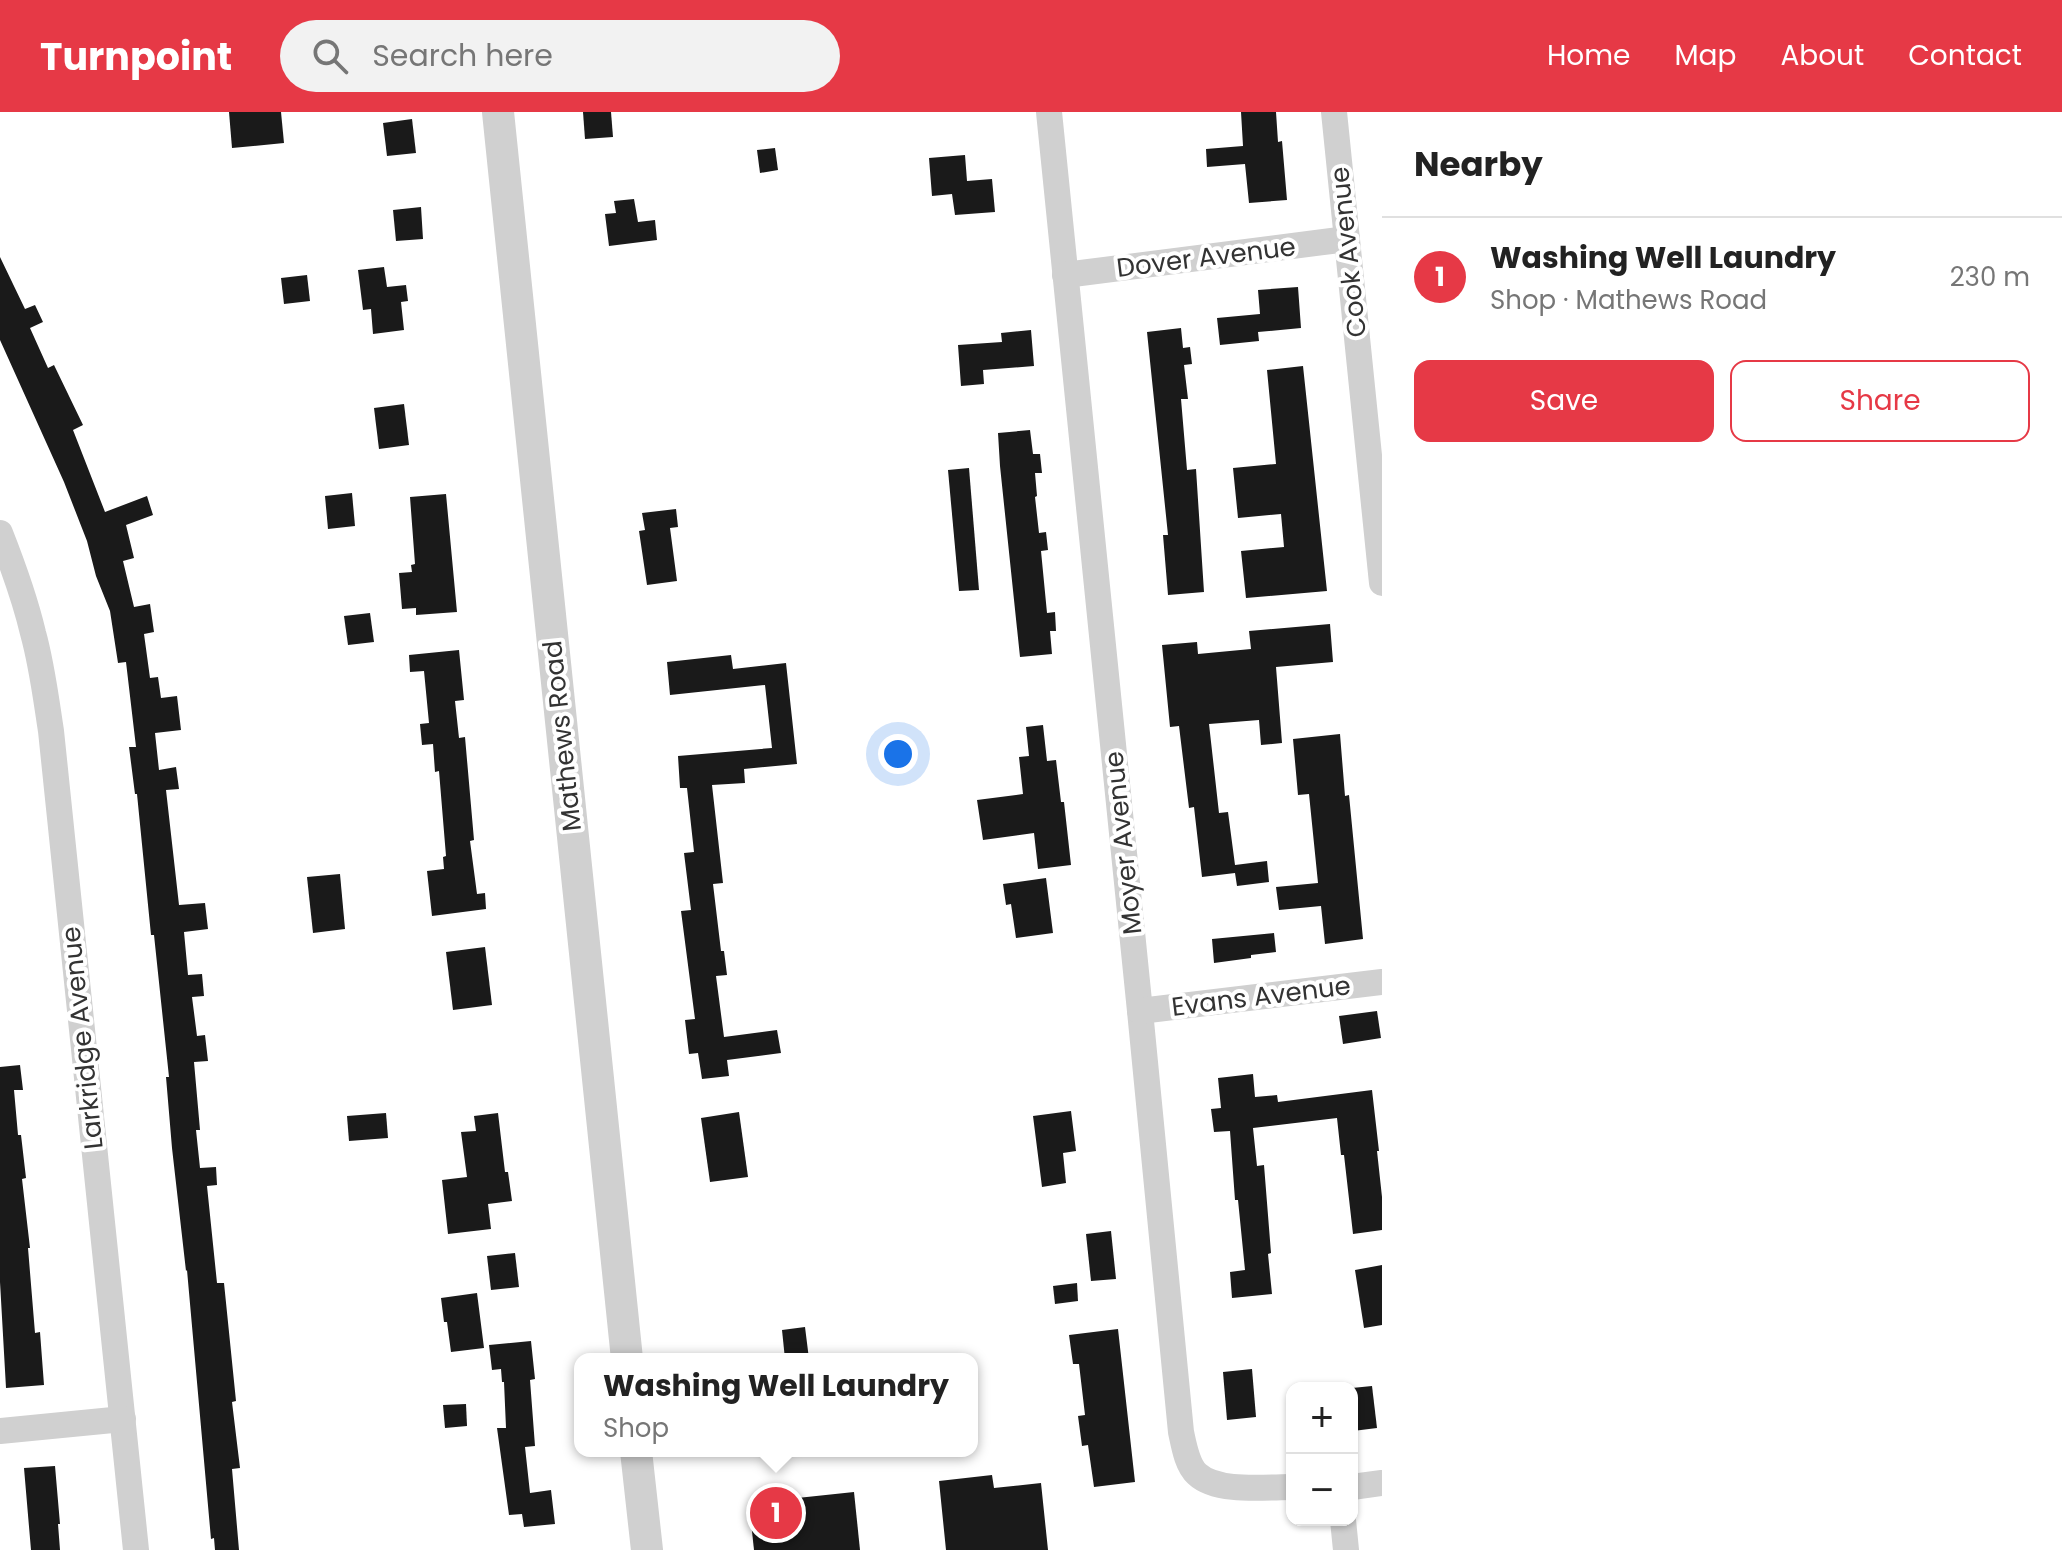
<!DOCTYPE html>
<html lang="en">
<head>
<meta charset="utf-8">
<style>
	body { margin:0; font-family:Poppins,sans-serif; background:#f2f2f2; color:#222 }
	.controls { position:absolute; right:24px; bottom:24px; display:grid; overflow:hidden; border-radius:16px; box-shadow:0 2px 6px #0004 }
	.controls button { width:72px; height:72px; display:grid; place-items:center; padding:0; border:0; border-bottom:2px solid #e0e0e0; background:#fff; color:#222; font:40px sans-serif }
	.you { position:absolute; left:898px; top:642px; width:28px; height:28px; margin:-20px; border:6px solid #fff; border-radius:50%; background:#1a73e8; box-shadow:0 0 0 12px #1a73e833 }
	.badge { display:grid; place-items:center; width:52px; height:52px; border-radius:50%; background:#e63946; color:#fff; font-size:26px; font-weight:700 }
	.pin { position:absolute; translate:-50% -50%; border:4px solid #fff; box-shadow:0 2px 8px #0006 }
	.popup { position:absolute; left:574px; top:1241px; width:404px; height:104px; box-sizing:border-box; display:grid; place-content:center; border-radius:16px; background:#fff; filter:drop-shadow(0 2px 6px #0005); font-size:26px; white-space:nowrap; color:#767676 }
	.popup b { font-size:30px; color:#222 }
	.popup::after { content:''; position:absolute; left:50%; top:100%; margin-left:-16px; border:16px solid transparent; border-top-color:#fff }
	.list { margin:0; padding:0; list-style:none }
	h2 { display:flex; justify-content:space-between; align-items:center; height:104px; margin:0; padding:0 32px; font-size:34px }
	h2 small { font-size:26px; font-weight:400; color:#767676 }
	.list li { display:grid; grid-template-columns:52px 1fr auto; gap:24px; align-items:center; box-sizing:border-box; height:120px; padding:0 32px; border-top:2px solid #e0e0e0 }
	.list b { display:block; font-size:30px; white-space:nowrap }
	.list p { margin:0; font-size:26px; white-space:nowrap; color:#767676 }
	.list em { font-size:26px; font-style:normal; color:#767676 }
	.actions { display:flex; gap:16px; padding:24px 32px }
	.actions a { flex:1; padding:18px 0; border:2px solid #e63946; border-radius:16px; text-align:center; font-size:28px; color:#e63946 }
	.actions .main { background:#e63946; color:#fff }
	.icon { flex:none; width:44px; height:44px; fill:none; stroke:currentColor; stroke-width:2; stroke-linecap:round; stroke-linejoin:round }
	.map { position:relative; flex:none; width:1382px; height:1438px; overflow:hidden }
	header { display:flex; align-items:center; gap:48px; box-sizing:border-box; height:112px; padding:0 40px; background:#e63946; color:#fff }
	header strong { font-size:38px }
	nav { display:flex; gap:44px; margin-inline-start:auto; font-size:28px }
	.search { width:560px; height:72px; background:#f2f2f2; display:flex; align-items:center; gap:20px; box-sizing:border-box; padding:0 28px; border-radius:44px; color:#767676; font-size:30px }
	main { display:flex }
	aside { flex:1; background:#fff }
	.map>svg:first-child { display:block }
	.building { fill:#1a1a1a }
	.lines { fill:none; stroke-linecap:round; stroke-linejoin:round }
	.minor { stroke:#d0d0d0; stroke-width:26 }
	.tertiary { stroke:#d0d0d0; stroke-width:32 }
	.labels { text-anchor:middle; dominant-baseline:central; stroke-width:8; stroke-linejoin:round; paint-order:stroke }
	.street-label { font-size:26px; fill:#333; stroke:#fff }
</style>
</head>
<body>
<header>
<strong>Turnpoint</strong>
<div class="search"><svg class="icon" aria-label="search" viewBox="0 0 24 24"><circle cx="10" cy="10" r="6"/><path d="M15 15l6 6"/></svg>Search here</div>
<nav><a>Home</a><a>Map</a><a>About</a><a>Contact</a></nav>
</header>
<main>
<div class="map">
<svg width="1382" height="1438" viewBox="0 0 1382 1438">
	<rect width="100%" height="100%" fill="#fff"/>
	<g class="building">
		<polygon points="229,0 281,0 284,31 232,36"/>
		<polygon points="583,0 611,0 613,25 585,27"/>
		<polygon points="1241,0 1276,0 1278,30 1282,29 1287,88 1249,91 1245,52 1207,55 1206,37 1243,34"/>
		<polygon points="412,7 416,41 387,44 383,11"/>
		<polygon points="775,36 778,58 760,61 757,38"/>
		<polygon points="965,43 967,69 992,67 995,100 955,103 952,82 932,84 929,46"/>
		<polygon points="634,87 638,110 655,108 657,128 609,134 605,102 616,101 614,89"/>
		<polygon points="421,95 423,127 396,129 393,98"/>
		<polygon points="0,145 25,197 35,193 43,210 30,216 48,256 54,253 83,313 73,318 105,400 147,384 153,403 126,413 134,446 123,449 134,495 150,492 154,520 144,522 150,566 158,565 161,586 177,584 181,618 155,621 159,658 176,655 179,677 166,678 179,793 205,791 208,817 184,820 188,863 202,862 204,884 192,885 197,924 205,923 208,949 194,950 200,1018 196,1018 200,1056 216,1055 217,1073 207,1074 217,1171 224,1171 236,1289 232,1290 240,1356 232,1357 239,1438 215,1438 214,1426 211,1427 187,1158 186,1159 172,1036 166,965 169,965 154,823 151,823 137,682 135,682 129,635 136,635 126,550 118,551 110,499 96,464 87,429 64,370 0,228"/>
		<polygon points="384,155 387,175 406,173 408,189 401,190 404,218 373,222 371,197 363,198 358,158"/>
		<polygon points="307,163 310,189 284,192 281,166"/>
		<polygon points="1298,175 1301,216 1258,220 1259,229 1220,233 1217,206 1260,202 1258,178"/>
		<polygon points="1181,216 1183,236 1190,235 1192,252 1184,253 1188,287 1181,287 1187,358 1196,357 1204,480 1168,483 1163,423 1168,423 1147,220"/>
		<polygon points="1031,218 1034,254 983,258 984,272 961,274 958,233 1002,230 1001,221"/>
		<polygon points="1303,254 1327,479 1246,486 1241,439 1284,435 1281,402 1238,406 1233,356 1276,352 1267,258"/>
		<polygon points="404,292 409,333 379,337 374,296"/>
		<polygon points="1030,318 1033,342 1040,342 1042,361 1035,361 1037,384 1035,385 1039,421 1046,420 1048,438 1041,439 1047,501 1055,500 1056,519 1050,519 1052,542 1020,545 1000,354 998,321"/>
		<polygon points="969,356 979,478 959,479 948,358"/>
		<polygon points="352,381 355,414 328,417 325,384"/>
		<polygon points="446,382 457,500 416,503 416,496 402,497 399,461 412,460 411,453 415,452 410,385"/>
		<polygon points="676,397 678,415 670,416 677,469 647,473 639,419 645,418 642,401"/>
		<polygon points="370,501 374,530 348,533 344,504"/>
		<polygon points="1330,512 1333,550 1276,555 1282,631 1261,633 1259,608 1209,612 1219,701 1228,700 1235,753 1267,749 1269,770 1237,774 1235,761 1202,765 1194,695 1189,696 1179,614 1170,615 1162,533 1197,530 1198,542 1251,537 1249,519"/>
		<polygon points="459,538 464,588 455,589 459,626 465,625 474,728 470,729 477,782 485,781 486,797 432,804 427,759 444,757 443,745 446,744 439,659 435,660 433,632 422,633 420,612 429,611 424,559 410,560 409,543"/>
		<polygon points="731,543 733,557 786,551 797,652 744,657 745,671 712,673 723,771 713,772 721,839 724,839 727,863 716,864 724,925 777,918 781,941 727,948 729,964 702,967 698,941 689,942 685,908 695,907 681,799 691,798 684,741 694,740 687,676 680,676 678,644 772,636 765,573 670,583 667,550"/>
		<polygon points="1043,613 1047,649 1056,648 1061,690 1064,690 1071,753 1038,757 1034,721 983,728 977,688 1023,682 1019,645 1029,644 1026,615"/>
		<polygon points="1340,622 1345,684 1349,683 1363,827 1325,832 1321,794 1279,798 1276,775 1318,771 1309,682 1298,683 1293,627"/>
		<polygon points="340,762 345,817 313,821 307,765"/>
		<polygon points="1046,766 1053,821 1016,826 1011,792 1006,793 1003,772"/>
		<polygon points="1274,821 1276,840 1251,843 1251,846 1214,851 1212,827"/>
		<polygon points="485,835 492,893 453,898 446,840"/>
		<polygon points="1377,899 1381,926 1343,932 1339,904"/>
		<polygon points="20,953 23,978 14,978 18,1023 21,1023 26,1066 22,1067 30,1136 28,1136 35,1221 40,1220 44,1273 6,1276 0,1170 0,955"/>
		<polygon points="1253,962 1255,985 1277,983 1278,990 1372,978 1379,1039 1377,1039 1382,1085 1382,1118 1353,1122 1344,1043 1341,1043 1337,1006 1253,1016 1257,1054 1264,1053 1271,1141 1268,1142 1272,1182 1232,1186 1230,1160 1245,1158 1238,1088 1235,1088 1230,1019 1214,1020 1211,997 1221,996 1218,966"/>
		<polygon points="1071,999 1076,1039 1063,1041 1066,1071 1042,1075 1033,1004"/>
		<polygon points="739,1000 748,1065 710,1070 701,1006"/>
		<polygon points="386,1001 388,1026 349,1029 347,1004"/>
		<polygon points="498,1001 505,1060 508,1060 512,1089 488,1092 491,1117 448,1122 442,1068 467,1065 461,1020 476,1019 474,1004"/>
		<polygon points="1111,1119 1116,1167 1091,1169 1086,1122"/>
		<polygon points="515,1141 519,1175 491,1178 487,1144"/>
		<polygon points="1382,1153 1382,1213 1364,1216 1355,1158"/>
		<polygon points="1077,1171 1078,1189 1055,1192 1053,1174"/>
		<polygon points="477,1181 484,1236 451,1240 447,1210 444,1210 441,1186"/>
		<polygon points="805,1215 809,1247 785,1247 782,1218"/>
		<polygon points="1118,1217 1135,1370 1094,1375 1088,1333 1082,1334 1078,1304 1085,1303 1079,1252 1073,1252 1069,1223"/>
		<polygon points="531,1229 535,1267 530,1268 535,1334 525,1335 530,1381 551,1378 555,1412 524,1415 522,1402 509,1403 497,1316 506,1316 504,1270 502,1270 501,1257 492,1258 489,1233"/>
		<polygon points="1252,1257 1256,1305 1227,1308 1223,1260"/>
		<polygon points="1372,1274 1377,1316 1353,1319 1352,1276"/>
		<polygon points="466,1292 467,1314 445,1316 443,1293"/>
		<polygon points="55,1354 60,1412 58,1412 60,1438 31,1438 24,1356"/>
		<polygon points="992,1363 994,1376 1041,1371 1048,1438 946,1438 939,1369"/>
		<polygon points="854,1380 860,1438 754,1438 749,1391"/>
	</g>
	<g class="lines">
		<g class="minor">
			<path d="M1049,0L1140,899L1181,1320C1184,1334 1187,1353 1197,1362C1217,1381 1266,1375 1292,1375"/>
			<polyline points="1334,0 1382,471"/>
			<polyline points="1065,163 1347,127"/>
			<path d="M0,421C13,454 25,487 33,521C42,553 46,587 51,619L136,1438"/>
			<polyline points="1140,899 1382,870"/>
			<polyline points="0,1319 123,1307"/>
			<polyline points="1352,1375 1382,1371"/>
			<polyline points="1343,1408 1346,1438"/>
		</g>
		<g class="tertiary">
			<polyline points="498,0 627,1247"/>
			<polyline points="636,1339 647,1438"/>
		</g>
	</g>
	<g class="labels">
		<g class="street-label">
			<text transform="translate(1348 140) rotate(-96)">Cook Avenue</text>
			<text transform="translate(1206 145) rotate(-7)">Dover Avenue</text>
			<text transform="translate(562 624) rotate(-96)">Mathews Road</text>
			<text transform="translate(1123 731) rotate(-96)">Moyer Avenue</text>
			<text transform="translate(1261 884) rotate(-7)">Evans Avenue</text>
			<text transform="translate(82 926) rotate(-96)">Larkridge Avenue</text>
		</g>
	</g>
</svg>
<div class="controls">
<button>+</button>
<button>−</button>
</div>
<div class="you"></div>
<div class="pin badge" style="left:776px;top:1401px">1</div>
<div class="popup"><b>Washing Well Laundry</b>Shop</div>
</div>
<aside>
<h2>Nearby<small></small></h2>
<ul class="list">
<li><span class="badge">1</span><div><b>Washing Well Laundry</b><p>Shop · Mathews Road</p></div><em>230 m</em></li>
</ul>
<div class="actions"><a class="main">Save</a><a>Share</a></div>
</aside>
</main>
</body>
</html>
